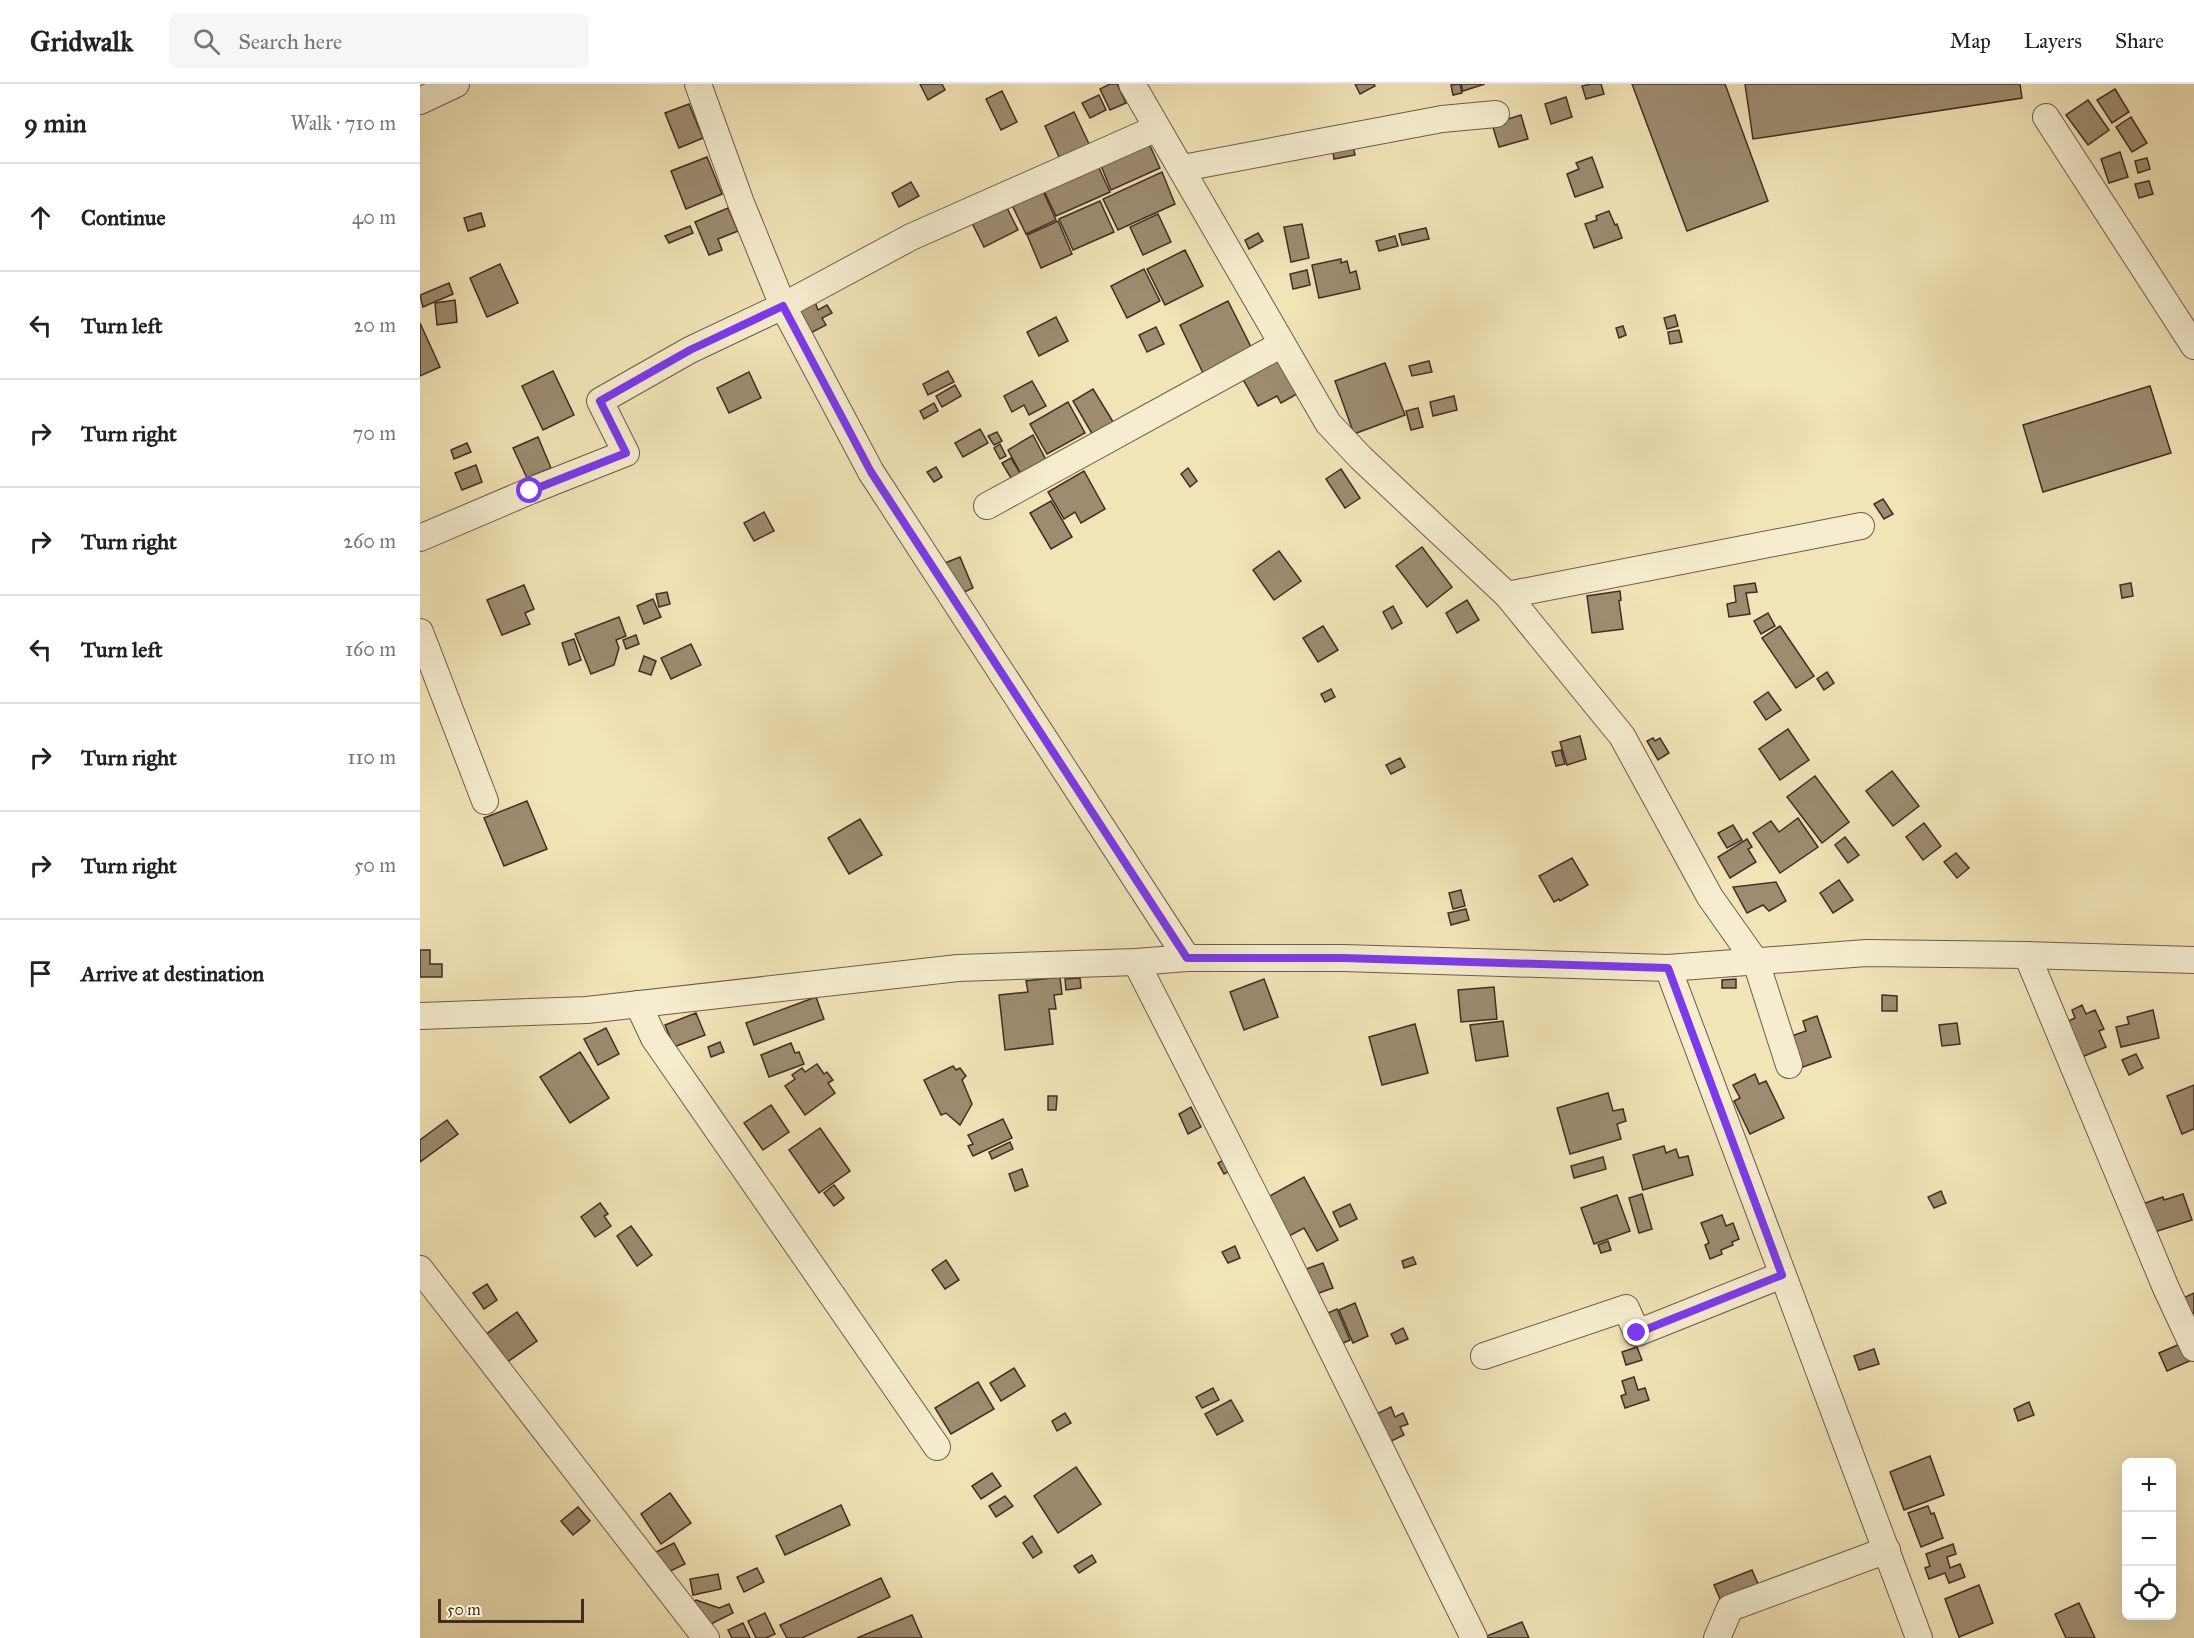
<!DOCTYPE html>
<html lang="en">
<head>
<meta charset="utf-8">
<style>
	body { margin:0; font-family:"IM FELL Great Primer",serif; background:#f6f6f6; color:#222 }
	.controls { position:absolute; right:18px; bottom:18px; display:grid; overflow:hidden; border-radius:9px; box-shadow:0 6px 24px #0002 }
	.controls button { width:54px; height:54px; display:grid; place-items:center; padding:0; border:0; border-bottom:2px solid #e0e0e0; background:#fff; color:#222; font:30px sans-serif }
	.scale { position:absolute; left:18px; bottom:15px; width:146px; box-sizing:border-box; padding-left:6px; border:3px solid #422d24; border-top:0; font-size:16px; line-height:21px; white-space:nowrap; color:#422d24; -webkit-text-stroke:4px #f6edd0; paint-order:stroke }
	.stop { position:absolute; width:18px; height:18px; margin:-14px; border:4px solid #7c3aed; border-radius:50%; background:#fff }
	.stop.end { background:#7c3aed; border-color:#fff; box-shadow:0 2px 6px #0008 }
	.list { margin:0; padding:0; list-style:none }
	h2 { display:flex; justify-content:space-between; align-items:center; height:78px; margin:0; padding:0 24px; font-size:26px }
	h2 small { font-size:20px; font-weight:400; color:#767676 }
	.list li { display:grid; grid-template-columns:39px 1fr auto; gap:18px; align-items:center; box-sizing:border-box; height:108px; padding:0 24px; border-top:2px solid #e0e0e0 }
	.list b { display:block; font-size:22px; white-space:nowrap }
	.list em { font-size:20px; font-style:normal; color:#767676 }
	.icon { flex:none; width:33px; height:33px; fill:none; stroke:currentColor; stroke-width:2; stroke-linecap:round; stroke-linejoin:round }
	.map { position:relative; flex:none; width:1774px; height:1554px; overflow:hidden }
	header { display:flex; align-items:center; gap:36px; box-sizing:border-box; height:84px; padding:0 30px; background:#fff; border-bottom:2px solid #e0e0e0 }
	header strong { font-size:28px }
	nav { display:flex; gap:33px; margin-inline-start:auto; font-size:21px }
	.search { width:420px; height:54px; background:#f6f6f6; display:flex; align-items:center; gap:15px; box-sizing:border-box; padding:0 21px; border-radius:9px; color:#767676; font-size:22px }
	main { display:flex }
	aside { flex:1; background:#fff }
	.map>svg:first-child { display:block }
	.building { fill:#9d8c70; stroke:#422d24; stroke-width:1.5 }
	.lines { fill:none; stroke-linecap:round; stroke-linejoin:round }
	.minor-casing { stroke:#6e5b49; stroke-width:28 }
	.minor { stroke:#f6edd0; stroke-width:26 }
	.route { stroke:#7c3aed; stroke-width:8 }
</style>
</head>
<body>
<header>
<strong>Gridwalk</strong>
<div class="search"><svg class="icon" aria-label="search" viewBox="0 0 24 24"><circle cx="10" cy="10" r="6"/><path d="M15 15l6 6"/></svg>Search here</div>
<nav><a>Map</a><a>Layers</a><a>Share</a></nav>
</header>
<main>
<aside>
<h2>9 min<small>Walk · 710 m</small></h2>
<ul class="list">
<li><svg class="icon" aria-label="ahead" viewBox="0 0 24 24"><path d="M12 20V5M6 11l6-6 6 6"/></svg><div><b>Continue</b></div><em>40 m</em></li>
<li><svg class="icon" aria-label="left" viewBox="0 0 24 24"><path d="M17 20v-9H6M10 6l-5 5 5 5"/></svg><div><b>Turn left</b></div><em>20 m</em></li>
<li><svg class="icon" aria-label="right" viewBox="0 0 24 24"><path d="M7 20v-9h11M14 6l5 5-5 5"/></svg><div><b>Turn right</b></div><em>70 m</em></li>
<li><svg class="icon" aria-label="right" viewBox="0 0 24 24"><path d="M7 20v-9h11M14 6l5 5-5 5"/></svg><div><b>Turn right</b></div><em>260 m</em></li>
<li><svg class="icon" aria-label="left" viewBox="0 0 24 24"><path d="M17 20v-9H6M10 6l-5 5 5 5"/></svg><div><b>Turn left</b></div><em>160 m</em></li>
<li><svg class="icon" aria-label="right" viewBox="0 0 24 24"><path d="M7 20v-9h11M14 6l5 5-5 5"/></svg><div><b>Turn right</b></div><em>110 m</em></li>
<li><svg class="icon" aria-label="right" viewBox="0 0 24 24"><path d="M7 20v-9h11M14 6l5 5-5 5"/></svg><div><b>Turn right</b></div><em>50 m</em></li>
<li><svg class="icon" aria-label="arrive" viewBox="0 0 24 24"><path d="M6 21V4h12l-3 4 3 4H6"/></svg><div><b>Arrive at destination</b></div></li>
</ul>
</aside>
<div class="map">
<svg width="1774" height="1554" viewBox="0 0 1774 1554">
	<rect width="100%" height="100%" fill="#f1e4b7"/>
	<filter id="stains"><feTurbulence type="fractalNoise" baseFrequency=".00333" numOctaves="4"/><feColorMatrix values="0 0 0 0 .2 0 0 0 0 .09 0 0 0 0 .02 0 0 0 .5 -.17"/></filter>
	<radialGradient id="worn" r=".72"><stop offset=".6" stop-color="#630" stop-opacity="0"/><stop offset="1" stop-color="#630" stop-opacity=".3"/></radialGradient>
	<g class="building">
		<polygon points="500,0 522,0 525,6 508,16"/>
		<polygon points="690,0 697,0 706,19 690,26 680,5"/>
		<polygon points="935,0 954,0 955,2 940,10"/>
		<polygon points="1040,0 1042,9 1033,11 1031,1"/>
		<polygon points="1041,0 1065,0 1043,7"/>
		<polygon points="1171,0 1181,0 1184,10 1166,15 1162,2"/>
		<polygon points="1212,0 1305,0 1348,117 1267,147"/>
		<polygon points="1325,0 1600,0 1602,14 1333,55"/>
		<polygon points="1695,5 1709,28 1692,39 1677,16"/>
		<polygon points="582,7 597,38 581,46 566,15"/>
		<polygon points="679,11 686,26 670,34 662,19"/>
		<polygon points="1146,13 1152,33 1131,40 1125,20"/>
		<polygon points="1668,16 1689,46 1668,61 1646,31"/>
		<polygon points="269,20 283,54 259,64 245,29"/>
		<polygon points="654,28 670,62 640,75 625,42"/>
		<polygon points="1101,31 1108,55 1079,63 1072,40"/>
		<polygon points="1711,33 1727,59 1712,68 1696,43"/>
		<polygon points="727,55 740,84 691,106 679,77"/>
		<polygon points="932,57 935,71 914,75 912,61"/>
		<polygon points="1700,68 1708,93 1689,99 1681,75"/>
		<polygon points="287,73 302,110 266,125 251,87"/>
		<polygon points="1172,73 1183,103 1155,113 1147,90 1159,85 1156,79"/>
		<polygon points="1727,74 1730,85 1718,89 1715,77"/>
		<polygon points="678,82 690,108 636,132 624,107"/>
		<polygon points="742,88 755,120 698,146 683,115"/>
		<polygon points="1729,97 1733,110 1719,114 1715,100"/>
		<polygon points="491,98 499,112 479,123 472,109"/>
		<polygon points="623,107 636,136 606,150 592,121"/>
		<polygon points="680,117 694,148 653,166 639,135"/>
		<polygon points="586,122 598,146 564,163 552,139"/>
		<polygon points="308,124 318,147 298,155 302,166 289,171 275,138"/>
		<polygon points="1189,127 1195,141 1197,140 1202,154 1174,164 1165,140 1177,136 1176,132"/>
		<polygon points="61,129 65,142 48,147 44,134"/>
		<polygon points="738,130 751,158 723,171 710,143"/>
		<polygon points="638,137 652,170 621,184 607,151"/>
		<polygon points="882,140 889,174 871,178 864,143"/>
		<polygon points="270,142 273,149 249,159 245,152"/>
		<polygon points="1006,144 1009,155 982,161 979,150"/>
		<polygon points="838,149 843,157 829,165 825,156"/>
		<polygon points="975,152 978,162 959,167 956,157"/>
		<polygon points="765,166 783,202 745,221 727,185"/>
		<polygon points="921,175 921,179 927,177 930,189 936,187 940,205 899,214 892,181"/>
		<polygon points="80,180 98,219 67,233 50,194"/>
		<polygon points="724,185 740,217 707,234 691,202"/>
		<polygon points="887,186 890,201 873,205 870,190"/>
		<polygon points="29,199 33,210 3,223 0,211"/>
		<polygon points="35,216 37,238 17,241 15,219"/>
		<polygon points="808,217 833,267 784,291 760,241"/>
		<polygon points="395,218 398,226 407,221 412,229 402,234 406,241 385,252 373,231"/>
		<polygon points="1255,231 1258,242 1247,245 1244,234"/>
		<polygon points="636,233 648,257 619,272 607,248"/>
		<polygon points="0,239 20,283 0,292"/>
		<polygon points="1203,242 1206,251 1199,254 1196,244"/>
		<polygon points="736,243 744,260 727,268 719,251"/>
		<polygon points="1259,246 1262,258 1250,260 1248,248"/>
		<polygon points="855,270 877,310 861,319 857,312 838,322 820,290"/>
		<polygon points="1009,277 1012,288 992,292 989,282"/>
		<polygon points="965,279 985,331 934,350 915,297"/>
		<polygon points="133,287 154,331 123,346 102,302"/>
		<polygon points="528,287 534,298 508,311 503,300"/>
		<polygon points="329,288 341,314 309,329 297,304"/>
		<polygon points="612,297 626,322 609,331 604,321 592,328 584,312"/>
		<polygon points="535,301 541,312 522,323 516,312"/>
		<polygon points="1730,302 1751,369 1623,408 1603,341"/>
		<polygon points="673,305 695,341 674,353 653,317"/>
		<polygon points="1034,312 1037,326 1013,332 1010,318"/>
		<polygon points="648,318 665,349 627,370 610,340"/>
		<polygon points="514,319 518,327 504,335 500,327"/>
		<polygon points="998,324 1003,343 991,346 986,327"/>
		<polygon points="560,345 568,359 543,373 535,359"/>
		<polygon points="577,348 582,357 574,361 568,352"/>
		<polygon points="613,351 626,376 601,390 588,366"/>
		<polygon points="118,353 131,384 107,394 93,364"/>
		<polygon points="47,359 51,368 34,375 31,366"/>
		<polygon points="580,360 586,372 580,375 574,364"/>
		<polygon points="591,374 603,394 594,399 582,379"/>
		<polygon points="56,381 62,398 42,406 35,389"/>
		<polygon points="516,383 522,393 514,398 507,388"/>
		<polygon points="768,384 777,397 770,403 761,390"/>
		<polygon points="921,385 940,414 925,424 906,395"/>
		<polygon points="664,387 685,425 661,439 655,428 644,435 628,408"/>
		<polygon points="1463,415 1473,430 1464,435 1454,420"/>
		<polygon points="631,417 652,453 631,465 610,429"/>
		<polygon points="344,428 354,447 334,457 324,439"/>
		<polygon points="1002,463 1032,503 1007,523 976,482"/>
		<polygon points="859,467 881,497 854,516 833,486"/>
		<polygon points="540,473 553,504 538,511 525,479"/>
		<polygon points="1335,499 1337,508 1326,509 1330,530 1309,533 1307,520 1316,518 1314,502"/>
		<polygon points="1711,499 1713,512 1702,514 1700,501"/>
		<polygon points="104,501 114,525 105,529 110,540 82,551 67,516"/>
		<polygon points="1200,507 1201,516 1199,517 1203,545 1172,549 1167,512"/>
		<polygon points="247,508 250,520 239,523 236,510"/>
		<polygon points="233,515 241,533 224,540 217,522"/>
		<polygon points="1047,516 1059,536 1037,549 1026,529"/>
		<polygon points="973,522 982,539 972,545 963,528"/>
		<polygon points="1348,529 1355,542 1341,550 1334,537"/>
		<polygon points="199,533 206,552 196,556 199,564 194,581 171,590 155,550"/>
		<polygon points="903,542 918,566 898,578 883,554"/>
		<polygon points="1360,542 1394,592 1376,604 1342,554"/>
		<polygon points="216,551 219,560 206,565 203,556"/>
		<polygon points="154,555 161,576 149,581 142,559"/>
		<polygon points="271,560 281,581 251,595 241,574"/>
		<polygon points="224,572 236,577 231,591 219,587"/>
		<polygon points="1407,588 1414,599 1404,606 1397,595"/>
		<polygon points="911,605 915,613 905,618 901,610"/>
		<polygon points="1348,608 1361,626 1346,636 1334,618"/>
		<polygon points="1368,645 1389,676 1360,696 1339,665"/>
		<polygon points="1160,652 1166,675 1147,681 1140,658"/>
		<polygon points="1233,654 1235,657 1240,654 1249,669 1238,676 1227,657"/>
		<polygon points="1141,666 1145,680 1136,682 1132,668"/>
		<polygon points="980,674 985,683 971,690 966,681"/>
		<polygon points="1472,687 1499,722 1473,742 1446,707"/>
		<polygon points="1395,692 1429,738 1402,759 1367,713"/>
		<polygon points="107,717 127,765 84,782 64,734"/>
		<polygon points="1378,734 1398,763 1360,789 1333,749 1351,737 1359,748"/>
		<polygon points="440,735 462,771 429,790 408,754"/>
		<polygon points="1504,739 1521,762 1503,776 1486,753"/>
		<polygon points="1313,741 1322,756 1307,764 1298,749"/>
		<polygon points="1425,753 1439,771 1428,779 1415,761"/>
		<polygon points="1327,755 1332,763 1328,765 1336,778 1310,794 1298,773"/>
		<polygon points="1536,769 1549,784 1537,794 1524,778"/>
		<polygon points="1152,774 1168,801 1140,817 1139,815 1134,818 1119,792"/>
		<polygon points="1419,796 1433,816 1413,829 1400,809"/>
		<polygon points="1356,798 1366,817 1349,827 1343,821 1327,829 1313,803"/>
		<polygon points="1041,806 1045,822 1033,825 1029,809"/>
		<polygon points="1046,825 1049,836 1031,841 1028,829"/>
		<polygon points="0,866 10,866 10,880 22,880 22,893 0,893"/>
		<polygon points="640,893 642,910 634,911 636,925 629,925 633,960 585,966 579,911 608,908 606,897"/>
		<polygon points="660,894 661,904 646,906 645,895"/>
		<polygon points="844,895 858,933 824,946 810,908"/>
		<polygon points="1316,895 1316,904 1302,904 1302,896"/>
		<polygon points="1074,903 1077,935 1041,938 1038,906"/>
		<polygon points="1462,911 1477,912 1477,927 1462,927"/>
		<polygon points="396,913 404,935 334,961 326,939"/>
		<polygon points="1662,921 1666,930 1675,926 1684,945 1679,947 1686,963 1657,975 1642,940 1655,934 1652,926"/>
		<polygon points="1733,926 1739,954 1701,963 1696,943 1709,940 1707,933"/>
		<polygon points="276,929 285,951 254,963 245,941"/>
		<polygon points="1397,932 1411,973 1377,985 1366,954 1386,947 1383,937"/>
		<polygon points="1083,937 1088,972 1056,977 1050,941"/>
		<polygon points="1537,939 1540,960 1522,962 1519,941"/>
		<polygon points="995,940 1008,989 962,1001 949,953"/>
		<polygon points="186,944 199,970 178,981 164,955"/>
		<polygon points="300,958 304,968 291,973 288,963"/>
		<polygon points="371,959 375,969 379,968 384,980 349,993 341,971"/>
		<polygon points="160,968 189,1014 150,1039 120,993"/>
		<polygon points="1716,970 1723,984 1709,991 1702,976"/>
		<polygon points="397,980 404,990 407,988 413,996 408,999 415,1009 385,1031 365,1002 375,995 372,991 382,984 385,988"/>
		<polygon points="533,982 536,986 540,984 546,992 542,996 552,1020 540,1041 526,1029 521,1031 504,996"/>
		<polygon points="1335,990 1339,1000 1346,997 1364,1034 1330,1050 1314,1017 1320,1014 1313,1001"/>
		<polygon points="1774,1001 1774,1045 1762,1050 1747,1012"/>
		<polygon points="1188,1009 1193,1027 1203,1025 1206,1037 1197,1040 1201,1055 1150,1070 1137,1024"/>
		<polygon points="628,1012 637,1012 636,1026 628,1026"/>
		<polygon points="351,1021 369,1048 343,1066 324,1039"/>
		<polygon points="771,1023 781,1043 768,1050 759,1030"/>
		<polygon points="583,1035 592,1054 553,1072 548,1062 553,1060 548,1051"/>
		<polygon points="27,1036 38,1050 0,1078 0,1056"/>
		<polygon points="400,1044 430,1087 399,1109 369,1066"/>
		<polygon points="590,1058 593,1065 572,1075 569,1068"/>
		<polygon points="1244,1062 1246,1069 1256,1065 1259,1074 1268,1072 1273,1091 1223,1106 1213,1071"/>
		<polygon points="809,1073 815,1084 804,1090 798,1079"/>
		<polygon points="1183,1073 1186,1085 1154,1094 1151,1082"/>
		<polygon points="602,1085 608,1102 595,1107 589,1090"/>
		<polygon points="884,1093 918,1156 897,1167 884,1144 869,1152 848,1113"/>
		<polygon points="414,1101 424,1114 414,1122 404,1109"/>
		<polygon points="1521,1107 1526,1119 1514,1124 1508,1113"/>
		<polygon points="1222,1110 1232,1145 1219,1149 1209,1114"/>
		<polygon points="1763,1110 1772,1136 1728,1150 1719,1121 1743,1113 1744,1116"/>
		<polygon points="1197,1111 1210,1147 1174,1160 1161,1124"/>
		<polygon points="180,1119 188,1130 184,1132 191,1142 175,1153 161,1133"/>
		<polygon points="930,1120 937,1135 920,1143 913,1128"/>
		<polygon points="1302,1131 1306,1142 1313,1139 1319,1155 1312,1158 1313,1161 1301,1166 1302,1170 1290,1175 1285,1161 1289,1159 1281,1139"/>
		<polygon points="211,1142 232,1171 217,1182 197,1152"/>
		<polygon points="1188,1157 1191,1166 1181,1169 1178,1161"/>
		<polygon points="815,1162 820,1174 808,1179 802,1168"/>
		<polygon points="993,1173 996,1180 984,1184 982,1177"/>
		<polygon points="526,1176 539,1196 525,1205 512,1186"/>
		<polygon points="903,1179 913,1204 888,1213 878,1188"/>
		<polygon points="67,1200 77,1216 64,1225 53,1209"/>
		<polygon points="1774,1209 1774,1229 1771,1230 1763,1214"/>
		<polygon points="935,1219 948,1252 933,1259 919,1226"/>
		<polygon points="917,1225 930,1256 912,1264 899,1233"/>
		<polygon points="97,1228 117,1257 83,1281 62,1253"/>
		<polygon points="983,1244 988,1255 976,1260 971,1250"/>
		<polygon points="1767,1257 1774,1275 1747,1287 1739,1269"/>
		<polygon points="1217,1263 1222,1276 1206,1281 1202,1268"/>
		<polygon points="1454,1265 1459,1280 1439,1286 1434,1272"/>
		<polygon points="594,1284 605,1302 581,1317 570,1299"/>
		<polygon points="1214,1293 1218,1306 1225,1304 1229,1316 1205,1324 1201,1312 1206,1310 1202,1297"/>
		<polygon points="558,1298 574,1325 531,1350 515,1324"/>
		<polygon points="793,1304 799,1316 782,1324 776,1313"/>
		<polygon points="811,1316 823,1337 797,1351 785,1330"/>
		<polygon points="1609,1318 1614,1331 1598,1337 1594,1325"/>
		<polygon points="971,1323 975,1333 983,1329 988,1340 980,1343 984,1351 961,1362 948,1334"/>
		<polygon points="645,1329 651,1339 637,1347 632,1337"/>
		<polygon points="1510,1372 1524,1411 1484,1426 1470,1388"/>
		<polygon points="656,1383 681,1420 638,1449 614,1412"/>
		<polygon points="572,1389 581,1402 561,1415 552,1402"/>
		<polygon points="250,1409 271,1439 241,1460 221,1430"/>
		<polygon points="585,1412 593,1422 576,1433 569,1422"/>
		<polygon points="421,1421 430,1441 365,1471 356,1452"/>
		<polygon points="1508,1422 1511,1430 1514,1429 1523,1454 1501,1463 1488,1429"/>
		<polygon points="158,1423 170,1437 153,1451 141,1437"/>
		<polygon points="612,1452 622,1468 613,1474 603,1459"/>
		<polygon points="254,1459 265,1480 242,1491 232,1470"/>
		<polygon points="1533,1460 1536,1470 1527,1473 1530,1484 1540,1480 1545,1493 1529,1499 1525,1489 1509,1495 1505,1484 1510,1482 1506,1470"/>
		<polygon points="672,1471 676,1478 659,1489 654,1482"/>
		<polygon points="337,1484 344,1498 324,1508 317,1493"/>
		<polygon points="1332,1486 1339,1502 1301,1517 1294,1501"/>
		<polygon points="298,1490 301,1505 273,1511 270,1495"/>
		<polygon points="461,1494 470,1513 382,1554 367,1554 360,1541"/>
		<polygon points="1559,1501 1573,1539 1539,1553 1525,1515"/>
		<polygon points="276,1516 299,1524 309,1520 313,1529 283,1544 270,1519"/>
		<polygon points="1659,1519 1675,1554 1646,1554 1635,1530"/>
		<polygon points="345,1529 355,1550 346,1554 336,1554 328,1537"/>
		<polygon points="492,1531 502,1554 437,1554"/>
		<polygon points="1102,1538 1109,1554 1068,1554 1067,1552"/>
		<polygon points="323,1539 330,1554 312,1554 308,1546"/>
	</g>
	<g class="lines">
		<defs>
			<g id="minor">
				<polyline points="278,0 321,119 363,222 451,388 767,874"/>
				<polyline points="712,0 908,339 941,374 1087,511 1202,652 1290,813 1336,878 1369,981"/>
				<polyline points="0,17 36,0"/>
				<polyline points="1626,33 1774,262"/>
				<polyline points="763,84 1022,35 1076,30"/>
				<polyline points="567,422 862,260"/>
				<polyline points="0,454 110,407 206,369 180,317 270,266 363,222 491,153 737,44"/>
				<polyline points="1087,511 1441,442"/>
				<polyline points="0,548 65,717"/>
				<polyline points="1607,871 1746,1204 1774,1264"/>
				<polyline points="716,878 860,1161 1054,1554"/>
				<polyline points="1248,884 1499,1554"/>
				<polyline points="218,920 234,954 517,1363"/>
				<polyline points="0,932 167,926 538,884 716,878 767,874 923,874 1248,884 1446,869 1607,871 1774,876"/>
				<polyline points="0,1185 286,1554"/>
				<polyline points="1064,1272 1206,1224 1217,1249 1362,1191"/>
				<polyline points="1297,1554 1310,1524 1467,1466"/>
			</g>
		</defs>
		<use href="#minor" class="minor-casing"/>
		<use href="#minor" class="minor"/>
	</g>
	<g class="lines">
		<polyline class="route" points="110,407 206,369 180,317 270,266 363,222 451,388 767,874 923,874 1248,884 1362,1191 1217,1249"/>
	</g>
	<rect width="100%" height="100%" filter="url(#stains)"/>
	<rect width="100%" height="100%" fill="url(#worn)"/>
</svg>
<div class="controls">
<button>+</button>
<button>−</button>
<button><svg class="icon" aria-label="locate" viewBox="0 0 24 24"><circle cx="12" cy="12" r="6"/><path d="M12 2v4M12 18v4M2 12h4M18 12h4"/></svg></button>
</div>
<div class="scale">50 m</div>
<div class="stop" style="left:110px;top:407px"></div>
<div class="stop end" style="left:1217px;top:1249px"></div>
</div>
</main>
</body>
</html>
